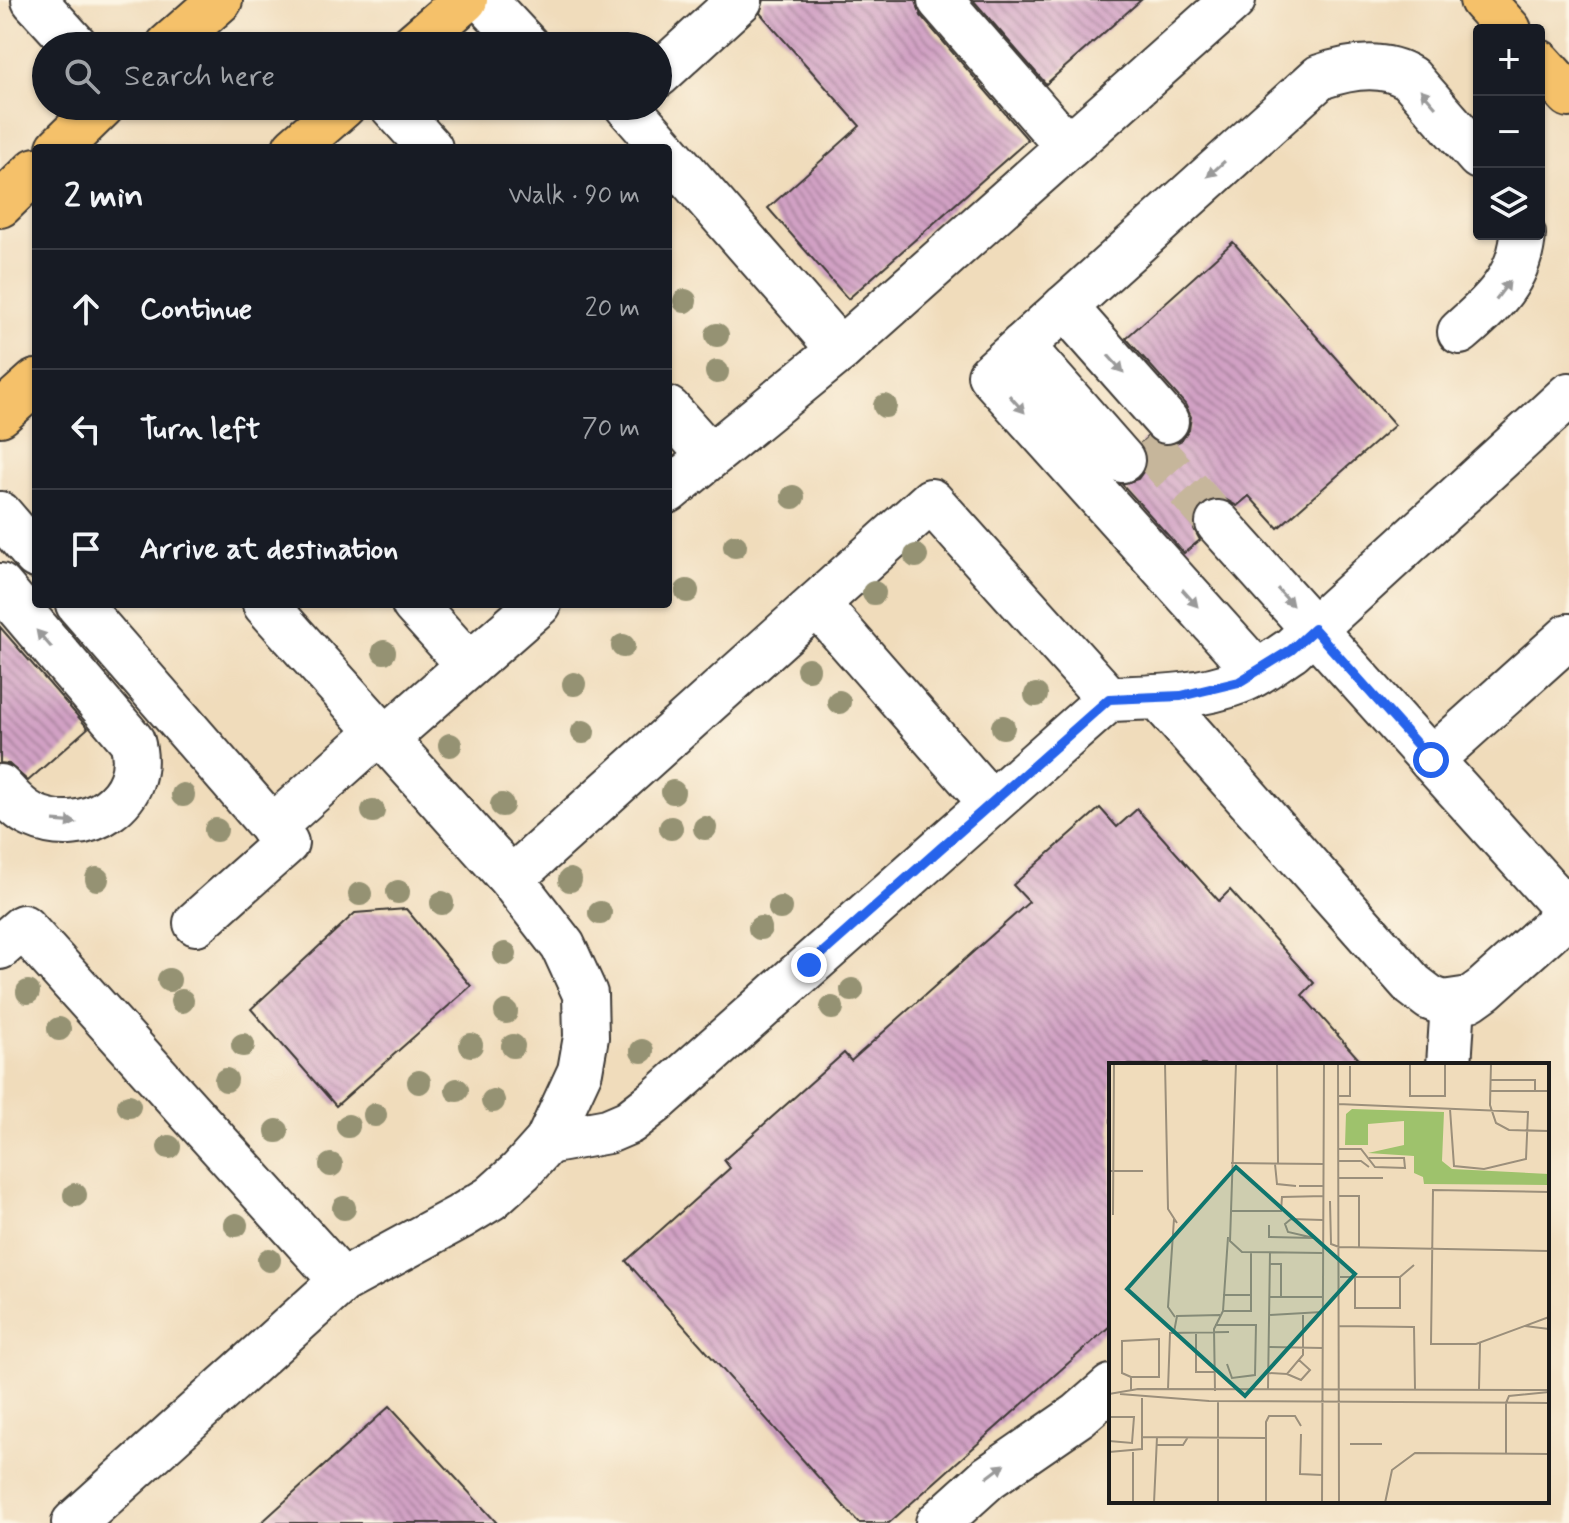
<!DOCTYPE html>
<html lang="en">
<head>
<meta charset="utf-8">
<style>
	body { margin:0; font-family:Mynerve,sans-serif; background:#242831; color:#f1f3f6 }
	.controls { position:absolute; right:24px; top:24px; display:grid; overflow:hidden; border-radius:8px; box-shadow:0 2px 6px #0004 }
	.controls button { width:72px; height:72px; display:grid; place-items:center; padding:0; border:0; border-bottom:2px solid #363941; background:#171b24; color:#f1f3f6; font:40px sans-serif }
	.stop { position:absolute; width:24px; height:24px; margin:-18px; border:6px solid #2563eb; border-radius:50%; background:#fff }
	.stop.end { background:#2563eb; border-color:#fff; box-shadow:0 2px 8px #0008 }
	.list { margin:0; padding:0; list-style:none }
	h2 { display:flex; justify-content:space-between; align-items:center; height:104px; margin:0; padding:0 32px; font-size:34px }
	h2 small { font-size:26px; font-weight:400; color:#9ea1a6 }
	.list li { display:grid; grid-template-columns:52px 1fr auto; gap:24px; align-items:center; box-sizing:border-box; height:120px; padding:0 32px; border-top:2px solid #363941 }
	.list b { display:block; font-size:30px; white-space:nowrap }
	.list em { font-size:26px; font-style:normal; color:#9ea1a6 }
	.icon { flex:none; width:44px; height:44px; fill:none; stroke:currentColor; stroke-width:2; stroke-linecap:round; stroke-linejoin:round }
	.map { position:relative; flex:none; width:1569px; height:1523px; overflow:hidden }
	.search { position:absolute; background:#171b24; box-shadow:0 2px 6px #0004; left:32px; top:32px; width:640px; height:88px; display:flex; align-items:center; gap:20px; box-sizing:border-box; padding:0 28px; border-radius:44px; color:#9ea1a6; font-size:30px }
	.panel { position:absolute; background:#171b24; box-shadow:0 2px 6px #0004; left:32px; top:144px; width:640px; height:464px; border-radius:8px }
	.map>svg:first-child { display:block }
	.building { fill:url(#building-back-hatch) }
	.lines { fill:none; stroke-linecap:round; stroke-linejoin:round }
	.minor-tunnel { stroke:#c6b69b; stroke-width:44; stroke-dasharray:44 22; stroke-linecap:butt }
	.minor-casing { stroke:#3c3934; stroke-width:48 }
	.major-casing { stroke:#3c3934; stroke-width:48 }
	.minor { stroke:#fff; stroke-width:44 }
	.major { stroke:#f5c16b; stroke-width:44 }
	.tree { fill:#959273 }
	.oneway { fill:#999 }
	.route { stroke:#2563eb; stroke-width:10 }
	.inset-road { fill:none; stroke:#9b8f7b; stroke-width:2 }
	.view { fill:#0f766e; fill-opacity:0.15; stroke:#0f766e; stroke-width:4 }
	.inset-edge { fill:none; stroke:#1c1c1c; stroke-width:4 }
</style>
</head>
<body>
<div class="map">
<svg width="1569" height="1523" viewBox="0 0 1569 1523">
	<defs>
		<pattern id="building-back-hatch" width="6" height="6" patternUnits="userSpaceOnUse" patternTransform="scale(2)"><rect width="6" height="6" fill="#d1a1c4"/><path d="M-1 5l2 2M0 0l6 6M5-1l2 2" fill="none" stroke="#a9829e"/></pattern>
	</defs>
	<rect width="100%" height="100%" fill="#fcf5e5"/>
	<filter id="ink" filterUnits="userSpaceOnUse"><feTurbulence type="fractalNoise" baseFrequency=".0125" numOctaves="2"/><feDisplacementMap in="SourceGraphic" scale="16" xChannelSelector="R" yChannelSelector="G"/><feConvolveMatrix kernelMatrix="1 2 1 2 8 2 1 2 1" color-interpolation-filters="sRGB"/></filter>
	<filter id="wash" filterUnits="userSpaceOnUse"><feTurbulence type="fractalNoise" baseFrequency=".006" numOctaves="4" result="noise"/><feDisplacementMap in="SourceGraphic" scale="32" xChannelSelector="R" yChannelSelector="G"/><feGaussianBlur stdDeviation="1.8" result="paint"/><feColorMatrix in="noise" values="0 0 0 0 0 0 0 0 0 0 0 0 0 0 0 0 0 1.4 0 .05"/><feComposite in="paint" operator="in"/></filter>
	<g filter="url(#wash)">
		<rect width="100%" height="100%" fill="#f0dcbb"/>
		<g id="blocks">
			<g class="building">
				<polygon points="764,0 916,0 921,16 1028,140 848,299 768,208 860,126 760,13"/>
				<polygon points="973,0 1141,0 1046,84"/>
				<polygon points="1233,242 1395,425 1278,528 1249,496 1237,506 1225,499 1212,499 1202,504 1194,516 1194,529 1200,540 1184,553 1122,484 1138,479 1145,469 1147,456 1141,443 1147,437 1159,445 1172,445 1182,440 1189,430 1191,417 1185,404 1126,338"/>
				<polygon points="0,627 88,728 28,781 9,764 0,763"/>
				<polygon points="1100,808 1117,827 1137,809 1219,901 1230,890 1314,983 1302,995 1364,1065 1111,1065 1111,1325 889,1523 859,1523 626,1261 730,1168 724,1160 844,1053 851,1061 1029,902 1013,885"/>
				<polygon points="406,909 471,986 336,1106 251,1009 355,913"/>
				<polygon points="390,1406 497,1523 261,1523"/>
			</g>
		</g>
	</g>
	<g filter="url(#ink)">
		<use href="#blocks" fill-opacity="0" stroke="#3c3934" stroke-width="2"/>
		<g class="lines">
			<polyline class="minor-tunnel" points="1144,440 1218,523"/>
			<defs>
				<g id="minor">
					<polyline points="34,0 76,46"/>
					<polyline points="484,0 527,46"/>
					<polyline points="940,0 1068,147"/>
					<polyline points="658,75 740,0"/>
					<polyline points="392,106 430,148"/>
					<polyline points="627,106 664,148"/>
					<polyline points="668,153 840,350"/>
					<polyline points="1065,307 1166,421"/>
					<path d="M1460,332C1492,304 1520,279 1523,234"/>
					<polyline points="1022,346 1122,460"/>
					<polyline points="668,409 709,455"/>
					<polyline points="668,491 840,350 1233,0"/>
					<polyline points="0,514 36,556"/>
					<polyline points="1218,523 1569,913"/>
					<path d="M0,586L132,741C149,800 86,840 33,816C19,810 10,798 0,787"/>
					<polyline points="78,604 286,843 196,923"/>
					<polyline points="414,604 469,665"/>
					<polyline points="817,604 991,803"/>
					<path d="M1257,672L990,375L1320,77C1348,67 1383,61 1410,78L1479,157"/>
					<polyline points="1158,697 1413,985 1430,998 1443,1003 1470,999 1484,989 1569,913"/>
					<polyline points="385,739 539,604"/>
					<polyline points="1431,760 1569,636"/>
					<polyline points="272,828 379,732"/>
					<polyline points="511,879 931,501 1109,699"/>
					<polyline points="0,947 23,927 342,1281"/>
					<polyline points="1449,1065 1453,1003"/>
					<path d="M547,1142L608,1131L629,1122L656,1101L1109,699C1152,697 1197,698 1238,682C1257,675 1274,661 1291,650L1569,395"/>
					<polyline points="74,1523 342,1281 460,1217 491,1198 521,1171 547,1142 580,1071 586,1037 585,994 563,946 511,879 265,604"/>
					<polyline points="938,1523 989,1477 1079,1415 1111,1387"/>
				</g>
				<g id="major">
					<polyline points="1482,0 1509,30"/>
					<polyline points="168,46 220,0"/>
					<polyline points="412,46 465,0"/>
					<polyline points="1539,62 1569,95"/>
					<polyline points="59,148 102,106"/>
					<polyline points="295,148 343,106"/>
					<polyline points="0,205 36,170"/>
					<polyline points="0,414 36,382"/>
				</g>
			</defs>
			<use href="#minor" class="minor-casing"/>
			<use href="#major" class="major-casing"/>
			<use href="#minor" class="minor"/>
			<use href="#major" class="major"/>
		</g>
		<g class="tree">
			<circle cx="685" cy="301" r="12"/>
			<circle cx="717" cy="335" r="12"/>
			<circle cx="717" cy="372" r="12"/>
			<circle cx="885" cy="406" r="12"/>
			<circle cx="793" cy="497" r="12"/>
			<circle cx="735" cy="546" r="12"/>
			<circle cx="916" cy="556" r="12"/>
			<circle cx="687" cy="591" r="12"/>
			<circle cx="874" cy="593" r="12"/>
			<circle cx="623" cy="646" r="12"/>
			<circle cx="384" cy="652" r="12"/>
			<circle cx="808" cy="669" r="12"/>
			<circle cx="574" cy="684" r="12"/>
			<circle cx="1036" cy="695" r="12"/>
			<circle cx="839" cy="702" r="12"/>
			<circle cx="1003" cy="727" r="12"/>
			<circle cx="583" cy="732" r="12"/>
			<circle cx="450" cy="745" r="12"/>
			<circle cx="673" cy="792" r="12"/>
			<circle cx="183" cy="795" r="12"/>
			<circle cx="502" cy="805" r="12"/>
			<circle cx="373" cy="811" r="12"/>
			<circle cx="671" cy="828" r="12"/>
			<circle cx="705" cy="828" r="12"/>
			<circle cx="216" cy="830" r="12"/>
			<circle cx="97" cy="879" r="12"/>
			<circle cx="570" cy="880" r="12"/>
			<circle cx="398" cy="892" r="12"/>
			<circle cx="360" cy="894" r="12"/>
			<circle cx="442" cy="903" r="12"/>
			<circle cx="780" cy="908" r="12"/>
			<circle cx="600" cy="913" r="12"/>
			<circle cx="760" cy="928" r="12"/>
			<circle cx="505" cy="954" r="12"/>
			<circle cx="169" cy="980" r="12"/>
			<circle cx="852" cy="990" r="12"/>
			<circle cx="28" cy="992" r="12"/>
			<circle cx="182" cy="1001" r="12"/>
			<circle cx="832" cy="1008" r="12"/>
			<circle cx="506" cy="1012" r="12"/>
			<circle cx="59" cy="1029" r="12"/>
			<circle cx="243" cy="1045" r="12"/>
			<circle cx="471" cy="1045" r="12"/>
			<circle cx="513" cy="1046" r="12"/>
			<circle cx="642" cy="1051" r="12"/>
			<circle cx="226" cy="1080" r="12"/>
			<circle cx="419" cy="1082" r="12"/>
			<circle cx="457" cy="1090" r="12"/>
			<circle cx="493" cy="1101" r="12"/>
			<circle cx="129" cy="1106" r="12"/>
			<circle cx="375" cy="1115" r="12"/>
			<circle cx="348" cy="1126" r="12"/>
			<circle cx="277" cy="1131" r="12"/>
			<circle cx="169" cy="1147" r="12"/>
			<circle cx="331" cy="1165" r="12"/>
			<circle cx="75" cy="1195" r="12"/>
			<circle cx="344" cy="1208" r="12"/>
			<circle cx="236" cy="1225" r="12"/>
			<circle cx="269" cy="1260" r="12"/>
		</g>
		<defs><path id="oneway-solid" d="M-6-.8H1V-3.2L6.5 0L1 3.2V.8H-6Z" transform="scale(2)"/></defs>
		<g class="oneway">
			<use href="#oneway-solid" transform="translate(1428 98) rotate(-131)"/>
			<use href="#oneway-solid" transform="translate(1216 169) rotate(138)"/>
			<use href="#oneway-solid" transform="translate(1503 290) rotate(-53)"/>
			<use href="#oneway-solid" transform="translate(1116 364) rotate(48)"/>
			<use href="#oneway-solid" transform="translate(1017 404) rotate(48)"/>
			<use href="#oneway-solid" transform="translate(1285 597) rotate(48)"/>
			<use href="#oneway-solid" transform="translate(1190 598) rotate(48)"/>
			<use href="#oneway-solid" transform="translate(44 639) rotate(-131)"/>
			<use href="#oneway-solid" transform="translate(65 822) rotate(4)"/>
			<use href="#oneway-solid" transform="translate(996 1471) rotate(-37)"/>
		</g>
	</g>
	<g class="lines" filter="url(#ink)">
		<polyline class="route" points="809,965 1109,699 1181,696 1239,682 1291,650 1314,629 1431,760"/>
	</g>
	<g transform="translate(1109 1063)">
		<rect width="440" height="440" fill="#f0dcbb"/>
		<path d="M243,46L335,49L333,98L343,106L440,111V122L315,121L314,114L305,110V93L259,90L295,82V58L259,61V82H236L237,51Z" fill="#9ec26c"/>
		<path class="inset-road" d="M56,0L59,146L68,160M127,0L121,178L133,189L214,190M168,0L169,101M229,0L230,440M301,0V33H336V0M382,0L381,42L387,60L400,67L440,68M382,17H426V28M381,28H440M229,33H241V3M229,41L419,49L417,96L375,106L345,103L341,46M229,86H252L266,104L296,105L295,95H260M229,98H252L260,104M122,100L215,101M166,101L168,121L187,123M2,108H34M229,115H274M190,123H215M440,129L324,127L322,281H367L440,254M229,133H250V185M221,138L222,181L230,184M122,148H172L173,134L215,133M4,152L5,0M65,156L59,244L66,254M160,162V174L206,175M205,175L179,169L176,161L182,156L214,157M230,184L440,188M161,201H172V234M231,214H291L305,202M246,214V245H291V214M114,232H142M161,234H214M114,248H142V189M160,252L213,249M106,262H147L146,312L123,315L118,301M230,263L305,264L306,326M416,263L440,266M65,269L68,253L111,252M87,269V309H105M160,284L214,285M160,310L178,311L194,292V252M178,311L192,317L201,307L190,297M22,314L13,310V278L50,276V314H22V327M59,326L61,270L120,269M159,326L161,189M370,326L371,280M106,328L105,266L114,248L119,174M0,331L29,326L440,327M11,331L100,338L440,340M397,340L400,333L440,329M0,354H25L23,380L0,378M192,371L191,411L213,412M33,374L157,375M241,381H273M48,382H74L79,374M0,389L33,386V335M24,389V440M397,390V340M45,440L48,374M109,440V338M157,440V359L160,353H186L192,363M213,440L215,0M276,440L283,407L306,390L440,391"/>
		<path class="view" d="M127,104L246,211L136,333L18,226Z"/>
		<rect width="440" height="440" class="inset-edge"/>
	</g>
</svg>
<div class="controls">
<button>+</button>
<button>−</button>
<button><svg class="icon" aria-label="layers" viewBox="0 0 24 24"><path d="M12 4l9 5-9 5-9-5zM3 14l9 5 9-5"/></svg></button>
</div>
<div class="stop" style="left:1431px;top:760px"></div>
<div class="stop end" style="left:809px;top:965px"></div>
<div class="search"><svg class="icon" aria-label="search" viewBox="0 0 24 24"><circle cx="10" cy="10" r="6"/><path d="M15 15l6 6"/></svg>Search here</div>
<section class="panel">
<h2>2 min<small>Walk · 90 m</small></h2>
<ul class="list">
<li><svg class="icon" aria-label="ahead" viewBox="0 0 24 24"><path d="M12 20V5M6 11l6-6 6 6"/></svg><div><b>Continue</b></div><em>20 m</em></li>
<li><svg class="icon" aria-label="left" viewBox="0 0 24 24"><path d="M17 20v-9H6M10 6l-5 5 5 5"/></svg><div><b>Turn left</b></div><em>70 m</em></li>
<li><svg class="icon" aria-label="arrive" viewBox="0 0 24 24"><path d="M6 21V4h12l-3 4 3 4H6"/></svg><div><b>Arrive at destination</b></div></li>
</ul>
</section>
</div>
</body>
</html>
